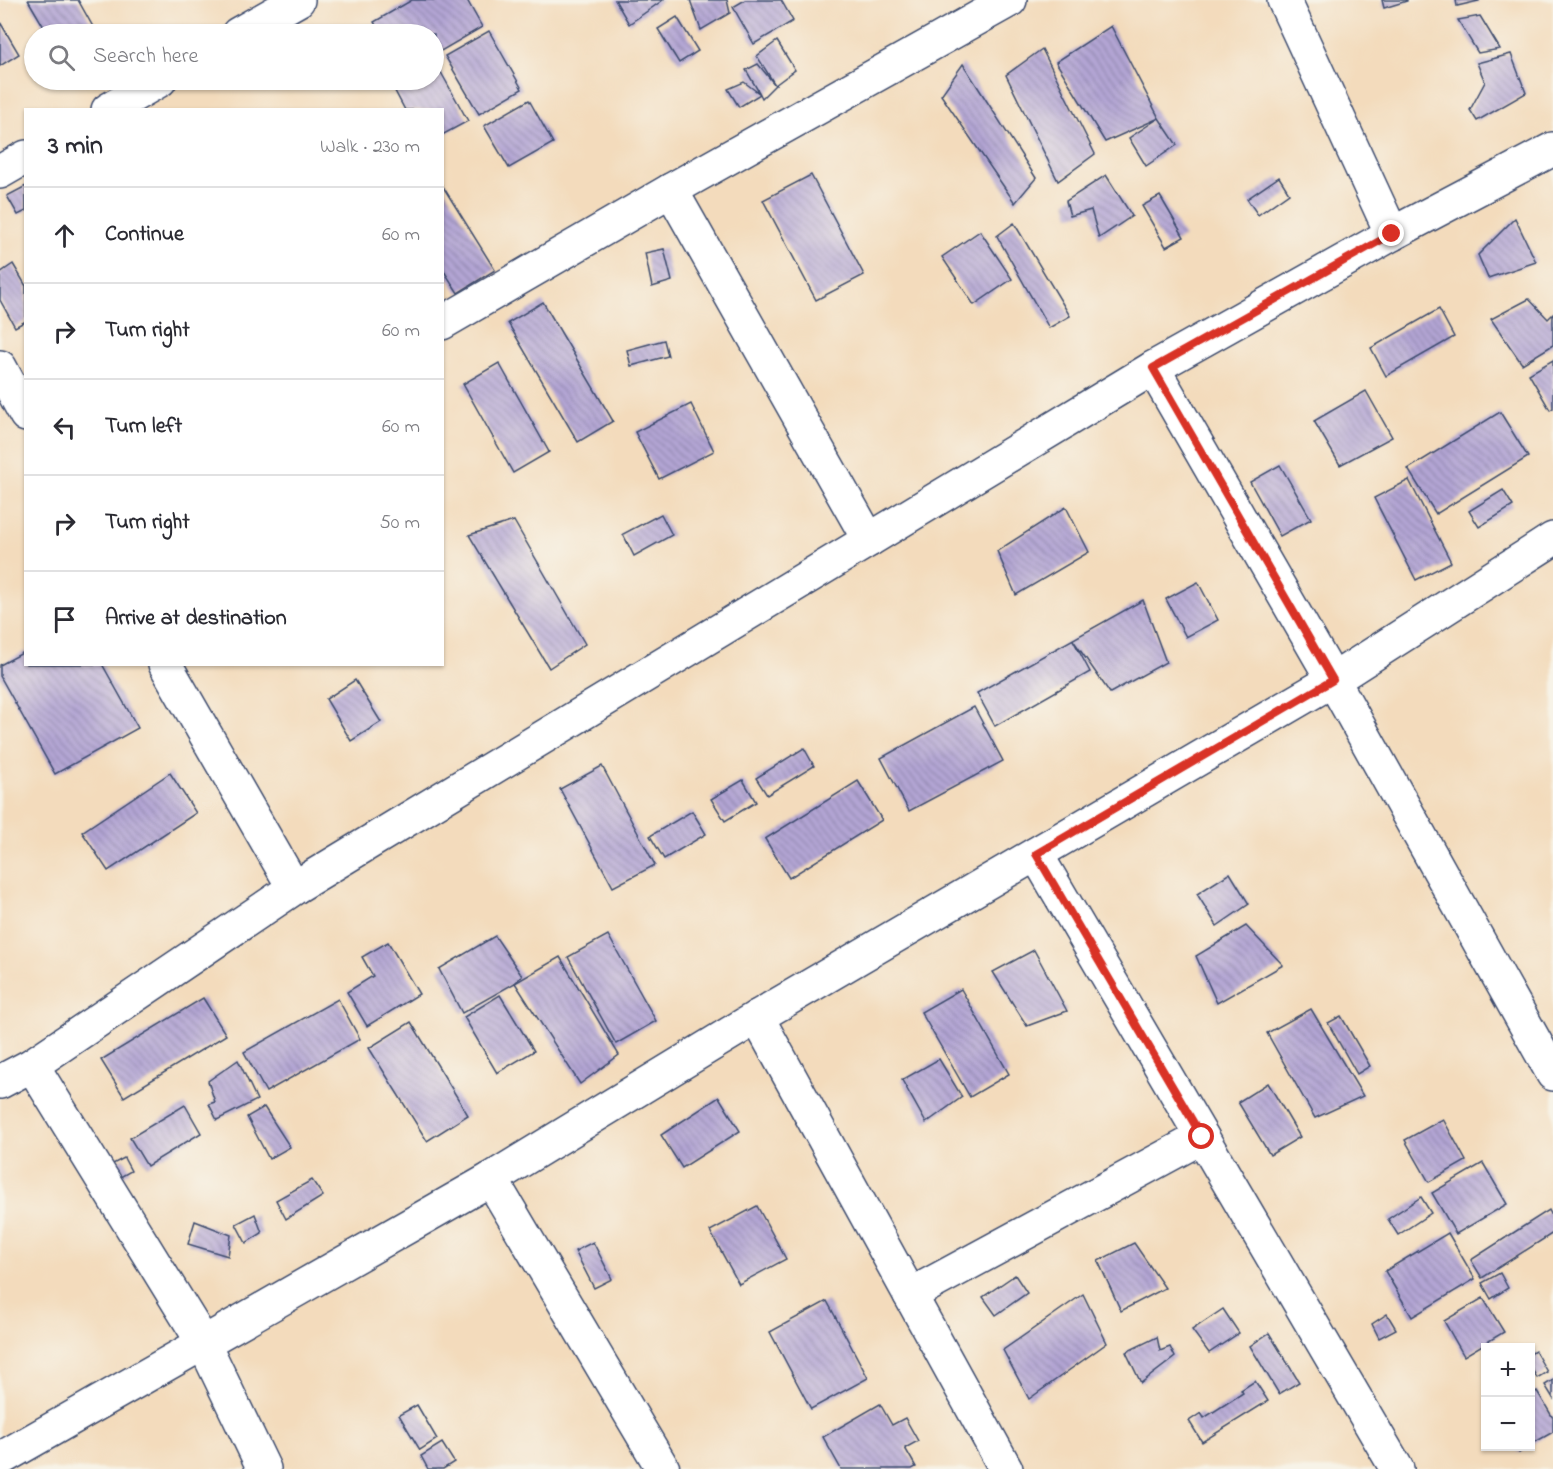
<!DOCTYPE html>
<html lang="en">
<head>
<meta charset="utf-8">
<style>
	body { margin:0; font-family:"Indie Flower",sans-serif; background:#f7f7f7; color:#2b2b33 }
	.controls { position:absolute; right:18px; bottom:18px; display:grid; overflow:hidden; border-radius:0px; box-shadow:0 2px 4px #0004 }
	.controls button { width:54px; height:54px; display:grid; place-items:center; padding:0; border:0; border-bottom:2px solid #e1e1e2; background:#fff; color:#2b2b33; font:30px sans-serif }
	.stop { position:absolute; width:18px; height:18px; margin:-14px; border:4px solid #d93025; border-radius:50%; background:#fff }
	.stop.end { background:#d93025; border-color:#fff; box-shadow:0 2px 6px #0008 }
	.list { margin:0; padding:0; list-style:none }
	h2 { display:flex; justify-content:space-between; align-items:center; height:78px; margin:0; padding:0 24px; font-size:26px }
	h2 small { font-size:20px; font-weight:400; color:#7c7c81 }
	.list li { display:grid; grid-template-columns:39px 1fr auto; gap:18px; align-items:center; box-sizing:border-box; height:96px; padding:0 24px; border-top:2px solid #e1e1e2 }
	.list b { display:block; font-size:22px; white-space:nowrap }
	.list em { font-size:20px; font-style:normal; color:#7c7c81 }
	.icon { flex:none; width:33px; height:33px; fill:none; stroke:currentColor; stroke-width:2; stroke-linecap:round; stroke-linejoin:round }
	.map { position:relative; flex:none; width:1553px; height:1469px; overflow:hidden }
	.search { position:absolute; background:#fff; box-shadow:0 2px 4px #0004; left:24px; top:24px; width:420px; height:66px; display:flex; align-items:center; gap:15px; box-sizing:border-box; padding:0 21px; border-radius:33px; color:#7c7c81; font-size:22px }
	.panel { position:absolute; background:#fff; box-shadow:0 2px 4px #0004; left:24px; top:108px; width:420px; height:558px; border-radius:0px }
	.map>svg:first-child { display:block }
	.building { fill:url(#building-back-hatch) }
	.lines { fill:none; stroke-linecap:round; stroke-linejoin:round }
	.minor-casing { stroke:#3b496c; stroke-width:36 }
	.minor { stroke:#fff; stroke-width:33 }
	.route { stroke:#d93025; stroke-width:8 }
</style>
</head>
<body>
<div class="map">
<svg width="1553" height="1469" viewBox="0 0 1553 1469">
	<defs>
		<pattern id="building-back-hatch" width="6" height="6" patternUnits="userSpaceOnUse" patternTransform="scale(1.5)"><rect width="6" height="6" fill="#b3a5d4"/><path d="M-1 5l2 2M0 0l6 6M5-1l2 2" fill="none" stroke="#9187af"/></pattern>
	</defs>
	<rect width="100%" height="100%" fill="#f7f3e8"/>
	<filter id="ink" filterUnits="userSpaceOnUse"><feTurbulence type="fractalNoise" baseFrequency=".0167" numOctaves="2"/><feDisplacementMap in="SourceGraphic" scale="12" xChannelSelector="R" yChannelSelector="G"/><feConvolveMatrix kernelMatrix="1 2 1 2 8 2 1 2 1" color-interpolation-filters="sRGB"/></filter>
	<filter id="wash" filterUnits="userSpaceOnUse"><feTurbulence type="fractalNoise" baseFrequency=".008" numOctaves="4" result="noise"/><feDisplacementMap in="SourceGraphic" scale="24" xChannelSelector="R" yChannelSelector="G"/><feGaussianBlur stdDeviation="1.35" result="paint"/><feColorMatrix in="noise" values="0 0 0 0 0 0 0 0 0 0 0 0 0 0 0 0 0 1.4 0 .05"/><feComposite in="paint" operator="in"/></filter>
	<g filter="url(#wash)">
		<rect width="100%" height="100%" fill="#f3dbbc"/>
		<g id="blocks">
			<g class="building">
				<polygon points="28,0 78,0 97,34 48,34"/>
				<polygon points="412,0 467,0 482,27 434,55 434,34 381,34 374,22"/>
				<polygon points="615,0 663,0 629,24"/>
				<polygon points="690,0 727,0 730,13 701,30"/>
				<polygon points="745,0 781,0 793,21 754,44 733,7"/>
				<polygon points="1382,0 1407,0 1407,1 1384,8"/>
				<polygon points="1456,0 1479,0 1479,1 1457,6"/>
				<polygon points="1480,16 1500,49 1478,53 1458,20"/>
				<polygon points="677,17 698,51 679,63 658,29"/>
				<polygon points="0,22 19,54 0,66"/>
				<polygon points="1111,26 1159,118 1177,145 1146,166 1129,138 1159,118 1105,142 1056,62"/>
				<polygon points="489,31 522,89 479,114 445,56"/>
				<polygon points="777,41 795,70 775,85 757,56"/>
				<polygon points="1042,49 1095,154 1058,181 1006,75"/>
				<polygon points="1511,54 1526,93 1477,121 1470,110 1485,82 1477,63"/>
				<polygon points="758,64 775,85 762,98 760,94 739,107 728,89 744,82 760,94 746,70"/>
				<polygon points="963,64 1036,178 1015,203 941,95"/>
				<polygon points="438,67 468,121 442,135 442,110 405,110 395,91 416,80 434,80 434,70"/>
				<polygon points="529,100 553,143 509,168 484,126"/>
				<polygon points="811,175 864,275 816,300 763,200"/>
				<polygon points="1106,175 1132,216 1099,238 1091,210 1070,216 1066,201"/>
				<polygon points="1279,177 1289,193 1258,215 1247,199"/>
				<polygon points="442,185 495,270 458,293 442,268"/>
				<polygon points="26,186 26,211 18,215 7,196"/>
				<polygon points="1160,196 1184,237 1166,247 1142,206"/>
				<polygon points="1515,218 1536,262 1488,278 1478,255"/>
				<polygon points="1014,223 1070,316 1049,328 997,236"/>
				<polygon points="980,231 1012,279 974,305 942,257"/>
				<polygon points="664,249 672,281 652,287 645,253"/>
				<polygon points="13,264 26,286 26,321 15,327 0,300 0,273"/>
				<polygon points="1529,299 1548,319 1553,314 1553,345 1522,364 1491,319"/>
				<polygon points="543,302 613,421 578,442 508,323"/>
				<polygon points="1439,309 1454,337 1386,376 1371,348"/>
				<polygon points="664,340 668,356 631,366 627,350"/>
				<polygon points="1553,360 1553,408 1550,410 1529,374"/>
				<polygon points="499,363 549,452 513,473 463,384"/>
				<polygon points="1366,391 1392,437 1340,465 1314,421"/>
				<polygon points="691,404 714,451 659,479 635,432"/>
				<polygon points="1500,412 1528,457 1436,514 1408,469"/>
				<polygon points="1280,465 1311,519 1280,536 1250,482"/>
				<polygon points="1409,480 1451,562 1416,580 1374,498"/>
				<polygon points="1503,490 1513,506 1479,527 1469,511"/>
				<polygon points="1066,507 1089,552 1016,595 997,551"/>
				<polygon points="661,514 672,535 634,556 623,534"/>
				<polygon points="514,521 585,644 549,668 469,535"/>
				<polygon points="1198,582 1218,620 1186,637 1166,599"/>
				<polygon points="1143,600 1166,662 1110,693 1073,640 1090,672 995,726 977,693"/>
				<polygon points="26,651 26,664 102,664 138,728 55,774 0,676 0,665"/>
				<polygon points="355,680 381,722 351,741 326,699"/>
				<polygon points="974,707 1003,761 909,811 881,758"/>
				<polygon points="804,748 814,766 767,795 756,778"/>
				<polygon points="602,766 655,865 613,887 560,789"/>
				<polygon points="170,773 196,813 108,871 82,832"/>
				<polygon points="743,780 756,802 725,821 711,799"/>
				<polygon points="858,781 882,820 789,878 765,839"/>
				<polygon points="692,811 706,834 664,859 650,836"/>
				<polygon points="1230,873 1249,904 1217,926 1197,894"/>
				<polygon points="1246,926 1283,965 1217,1003 1196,956"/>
				<polygon points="608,935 656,1021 616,1044 568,957"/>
				<polygon points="495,936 522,976 515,983 462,1013 439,969"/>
				<polygon points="388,942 419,994 367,1026 347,992 373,976 362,957"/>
				<polygon points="1034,950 1067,1011 1027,1026 993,972"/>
				<polygon points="560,957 619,1055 580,1084 515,983"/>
				<polygon points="961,989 1009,1074 970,1097 921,1012"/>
				<polygon points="500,995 534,1051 497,1073 464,1017"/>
				<polygon points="203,998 226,1035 124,1097 101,1060"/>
				<polygon points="338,999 360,1039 266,1092 244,1052"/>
				<polygon points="1311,1009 1363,1096 1315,1118 1267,1033"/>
				<polygon points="1341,1016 1370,1066 1357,1074 1328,1023"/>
				<polygon points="411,1022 468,1115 427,1141 369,1048"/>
				<polygon points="939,1059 962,1097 926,1123 902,1080"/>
				<polygon points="238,1060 257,1100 217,1120 209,1104 215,1102 208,1081"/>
				<polygon points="1268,1083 1300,1137 1270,1155 1238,1102"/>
				<polygon points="719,1097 740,1131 682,1168 661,1135"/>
				<polygon points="185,1105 201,1133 147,1166 130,1138"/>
				<polygon points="264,1107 290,1147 269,1159 247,1117"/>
				<polygon points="1443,1119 1466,1161 1429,1182 1405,1140"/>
				<polygon points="124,1158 131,1171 115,1180 109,1166"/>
				<polygon points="1483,1163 1507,1204 1456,1234 1432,1193"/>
				<polygon points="312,1180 323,1196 286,1219 276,1200"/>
				<polygon points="1421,1197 1431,1213 1398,1235 1388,1219"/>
				<polygon points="757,1206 786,1259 739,1284 710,1231"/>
				<polygon points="1549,1210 1553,1218 1553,1233 1482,1278 1471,1260"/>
				<polygon points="255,1214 262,1233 246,1243 236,1224"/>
				<polygon points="195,1221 231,1235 228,1256 188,1244"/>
				<polygon points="1448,1233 1475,1279 1412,1317 1385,1271"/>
				<polygon points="593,1242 612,1279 594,1288 575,1251"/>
				<polygon points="1134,1243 1165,1288 1121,1311 1098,1261"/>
				<polygon points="1500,1273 1508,1288 1491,1299 1482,1283"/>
				<polygon points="1015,1275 1027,1293 996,1315 983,1297"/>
				<polygon points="1083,1294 1107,1343 1029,1399 1003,1350"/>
				<polygon points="1483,1298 1504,1332 1464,1356 1444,1321"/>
				<polygon points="827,1301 868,1378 811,1409 770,1332"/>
				<polygon points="1223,1309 1239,1333 1209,1353 1192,1330"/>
				<polygon points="1387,1314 1396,1329 1379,1338 1372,1324"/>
				<polygon points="1269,1333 1299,1382 1279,1394 1250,1346"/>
				<polygon points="1157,1337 1160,1351 1170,1347 1175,1357 1141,1383 1126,1352"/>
				<polygon points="1535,1351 1547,1372 1537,1378 1530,1366 1530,1354"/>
				<polygon points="1553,1380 1553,1398 1545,1385"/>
				<polygon points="1255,1381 1268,1401 1202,1442 1189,1421 1201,1413 1204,1418 1243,1393 1241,1390"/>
				<polygon points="1537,1391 1553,1418 1553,1432 1530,1445 1530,1395"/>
				<polygon points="880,1404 892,1425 905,1418 918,1441 905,1448 916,1467 912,1469 841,1469 823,1437"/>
				<polygon points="417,1405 437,1439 420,1450 399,1415"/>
				<polygon points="442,1443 454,1462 443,1469 428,1469 421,1456"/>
				<polygon points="1515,1446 1529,1446 1519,1453"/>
			</g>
		</g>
	</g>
	<g filter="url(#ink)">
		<use href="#blocks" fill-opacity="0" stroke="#3b496c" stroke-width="1.5"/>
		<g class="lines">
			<defs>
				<g id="minor">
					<polyline points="1284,0 1392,234"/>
					<polyline points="238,34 298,0"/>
					<polyline points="108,110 160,80"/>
					<polyline points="0,172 26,157"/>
					<polyline points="671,190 869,540"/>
					<polyline points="442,323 671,190 1010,0"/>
					<polyline points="0,367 26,415"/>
					<polyline points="1153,368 1333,680 1553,1074"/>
					<polyline points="165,664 294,888"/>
					<polyline points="1036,854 1397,1469"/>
					<polyline points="757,1017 1006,1469"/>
					<polyline points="32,1065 204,1344 264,1469"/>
					<polyline points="0,1082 32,1065 294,888 1153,368 1392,234 1553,149"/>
					<polyline points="491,1179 663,1469"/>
					<polyline points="910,1295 1202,1137"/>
					<polyline points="0,1459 491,1179 757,1017 1333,680 1553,539"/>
				</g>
			</defs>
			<use href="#minor" class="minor-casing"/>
			<use href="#minor" class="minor"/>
		</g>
	</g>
	<g class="lines" filter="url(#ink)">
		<polyline class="route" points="1202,1137 1036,854 1333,680 1153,368 1392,234"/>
	</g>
</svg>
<div class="controls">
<button>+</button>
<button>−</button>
</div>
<div class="stop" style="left:1202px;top:1137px"></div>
<div class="stop end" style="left:1392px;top:234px"></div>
<div class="search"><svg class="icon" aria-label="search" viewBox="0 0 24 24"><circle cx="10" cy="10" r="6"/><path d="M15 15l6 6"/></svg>Search here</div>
<section class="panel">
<h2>3 min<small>Walk · 230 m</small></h2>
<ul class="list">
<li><svg class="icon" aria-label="ahead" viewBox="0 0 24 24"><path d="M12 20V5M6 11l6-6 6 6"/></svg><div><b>Continue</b></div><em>60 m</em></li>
<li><svg class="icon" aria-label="right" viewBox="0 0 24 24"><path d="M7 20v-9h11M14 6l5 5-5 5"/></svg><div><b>Turn right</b></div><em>60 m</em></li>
<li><svg class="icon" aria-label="left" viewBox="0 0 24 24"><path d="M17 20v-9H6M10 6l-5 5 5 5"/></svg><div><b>Turn left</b></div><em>60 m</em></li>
<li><svg class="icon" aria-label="right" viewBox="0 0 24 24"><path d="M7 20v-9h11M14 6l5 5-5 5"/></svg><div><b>Turn right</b></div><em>50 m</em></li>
<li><svg class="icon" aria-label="arrive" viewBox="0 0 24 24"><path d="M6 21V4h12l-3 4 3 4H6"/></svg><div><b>Arrive at destination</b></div></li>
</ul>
</section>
</div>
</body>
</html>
